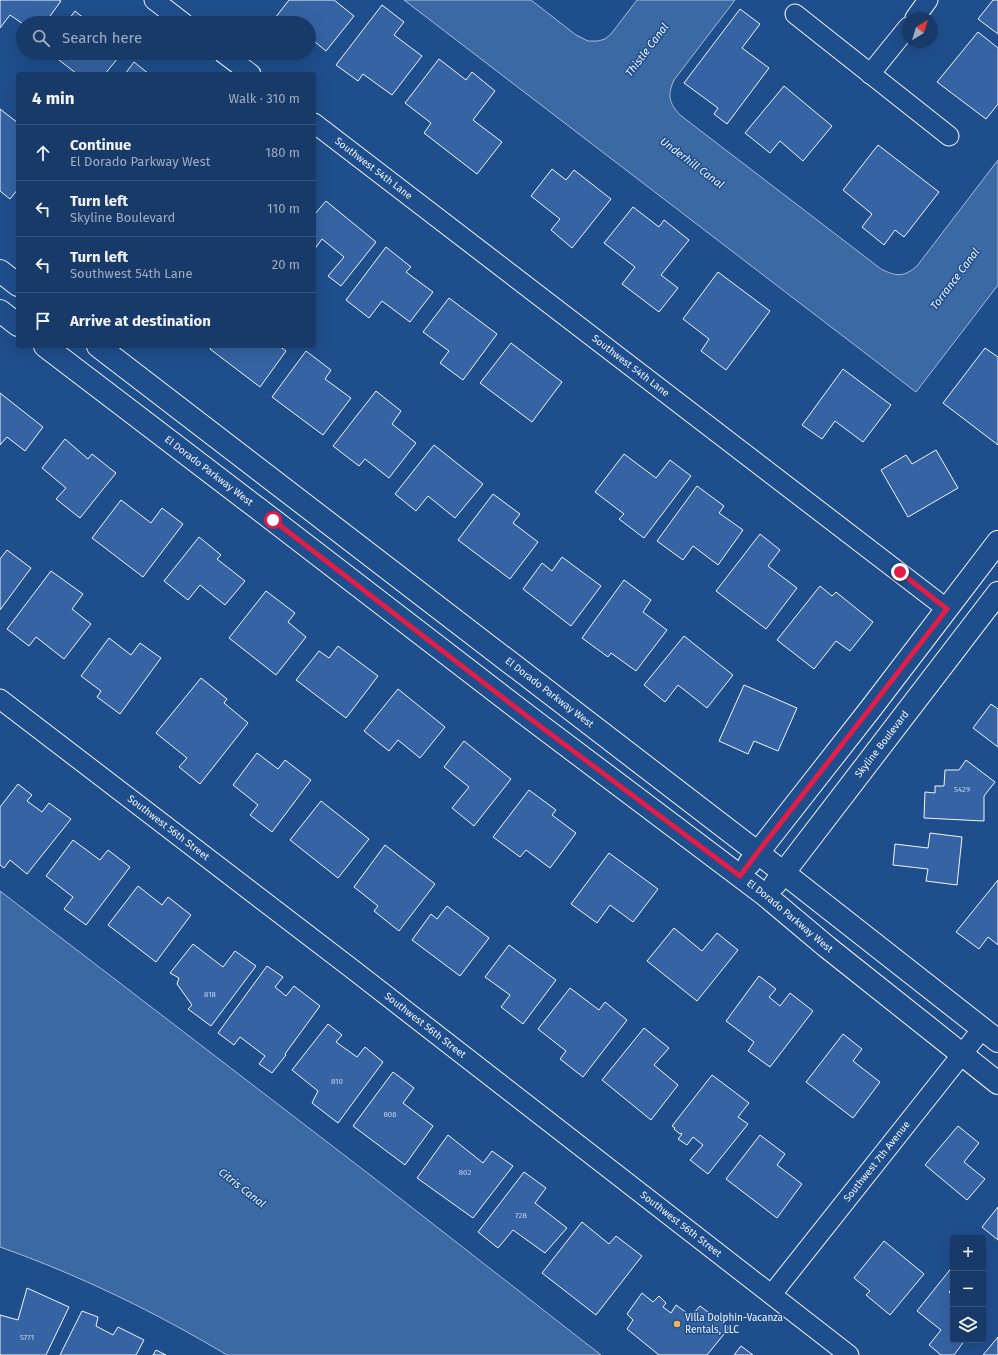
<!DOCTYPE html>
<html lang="en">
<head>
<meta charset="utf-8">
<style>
	body { margin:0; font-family:"Fira Sans",sans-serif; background:#20416f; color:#f1f3f6 }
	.controls { position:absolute; right:12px; bottom:12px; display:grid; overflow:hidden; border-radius:4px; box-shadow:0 4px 16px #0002 }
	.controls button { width:36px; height:36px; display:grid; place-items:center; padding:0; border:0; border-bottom:1px solid #36547d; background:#173a69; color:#f1f3f6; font:20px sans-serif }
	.compass { position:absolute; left:902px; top:12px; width:36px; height:36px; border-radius:50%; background:#173a69; box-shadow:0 4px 16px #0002; rotate:38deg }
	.stop { position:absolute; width:12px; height:12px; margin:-9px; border:3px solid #e11d48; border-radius:50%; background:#fff }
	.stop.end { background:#e11d48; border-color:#fff; box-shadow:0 1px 4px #0008 }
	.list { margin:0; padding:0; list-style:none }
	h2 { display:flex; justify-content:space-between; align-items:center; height:52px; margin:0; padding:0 16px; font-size:17px }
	h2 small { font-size:13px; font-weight:400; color:#9eadc0 }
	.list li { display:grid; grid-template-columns:26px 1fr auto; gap:12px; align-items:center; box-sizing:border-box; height:56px; padding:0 16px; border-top:1px solid #36547d }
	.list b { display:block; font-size:15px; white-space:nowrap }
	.list p { margin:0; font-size:13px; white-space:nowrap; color:#9eadc0 }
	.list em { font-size:13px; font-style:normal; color:#9eadc0 }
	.icon { flex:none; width:22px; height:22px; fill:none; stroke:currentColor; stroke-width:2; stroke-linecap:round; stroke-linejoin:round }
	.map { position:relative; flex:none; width:998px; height:1355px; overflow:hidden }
	.search { position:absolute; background:#173a69; box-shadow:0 4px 16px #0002; left:16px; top:16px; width:300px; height:44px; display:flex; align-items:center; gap:10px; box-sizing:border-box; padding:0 14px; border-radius:22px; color:#9eadc0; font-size:15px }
	.panel { position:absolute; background:#173a69; box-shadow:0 4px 16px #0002; left:16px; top:72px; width:300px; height:276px; border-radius:4px }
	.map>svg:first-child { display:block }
	.water { fill:#3b69a3; stroke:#a8bbd7 }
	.building { fill:#3563a3; stroke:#f2f6ff }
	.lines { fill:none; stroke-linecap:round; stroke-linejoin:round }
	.minor-casing { stroke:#f2f6ff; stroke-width:21 }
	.tertiary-casing { stroke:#f2f6ff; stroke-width:24 }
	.minor { stroke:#1f4e8c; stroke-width:19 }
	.tertiary { stroke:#1f4e8c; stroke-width:22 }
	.route { stroke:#e11d48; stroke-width:5 }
	.poi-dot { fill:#ffb74d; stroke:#1f4e8c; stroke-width:1.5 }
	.labels { text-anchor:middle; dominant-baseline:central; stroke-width:3; stroke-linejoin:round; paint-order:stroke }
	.number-label { font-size:8px; fill:#c3d1e8 }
	.street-label { font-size:10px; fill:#f2f6ff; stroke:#1f4e8c }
	.poi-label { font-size:10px; fill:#f2f6ff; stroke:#1f4e8c; text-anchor:start }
	.water-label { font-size:11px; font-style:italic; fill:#f2f6ff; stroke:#1f4e8c }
</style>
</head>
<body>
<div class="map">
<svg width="998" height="1355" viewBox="0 0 998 1355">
	<rect width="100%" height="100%" fill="#1f4e8c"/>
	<g class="water">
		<path d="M404,0H531L576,35L588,41H598L605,39L611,34L637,0H735L674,80C667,95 669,103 680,115L881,269C897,277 904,277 917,266L998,160V285L916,392Z"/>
		<path d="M0,891L374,1178L601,1355H227C155,1312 79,1275 0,1247Z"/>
	</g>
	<g class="building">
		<polygon points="0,0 59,0 61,1 45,23 23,23 23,24 10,15 0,28"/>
		<polygon points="289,0 334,0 354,16 326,51 309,37 309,23 281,23 275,18"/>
		<polygon points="993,0 998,0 998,34 978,19"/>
		<polygon points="382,5 404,22 394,35 422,56 392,95 363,74 358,81 336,65"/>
		<polygon points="740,9 760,24 742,48 769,68 727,124 714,114 718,108 684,83"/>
		<polygon points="75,11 90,23 66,23"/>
		<polygon points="978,32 998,48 998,104 986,119 937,82"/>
		<polygon points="50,53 122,53 105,74 77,74"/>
		<polygon points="439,59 466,80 472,72 495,91 473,120 502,142 477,174 424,133 431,123 405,103"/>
		<polygon points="134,62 149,74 125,74"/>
		<polygon points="784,86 832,126 803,161 780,141 770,153 745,133"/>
		<polygon points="0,109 18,123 18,189 10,199 0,191"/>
		<polygon points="878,145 939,192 904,237 895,230 884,245 862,227 872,214 843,190"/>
		<polygon points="552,169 566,180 574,170 611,199 572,248 551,230 560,219 531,196"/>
		<polygon points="326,201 376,242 341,286 328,276 344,257 322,239 314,250 314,215"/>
		<polygon points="633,207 659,227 664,220 689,240 661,275 678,288 659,312 622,284 635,267 604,243"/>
		<polygon points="386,247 411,267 406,272 433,292 410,322 382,301 369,318 346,300"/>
		<polygon points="718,272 770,311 726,370 701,351 709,339 683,319"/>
		<polygon points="449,298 497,334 463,380 440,363 449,351 423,332"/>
		<polygon points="511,343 562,382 532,422 480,383"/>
		<polygon points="212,346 279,346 286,351 260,387 210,349"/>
		<polygon points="985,348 998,357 998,445 943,403"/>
		<polygon points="306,351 331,370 325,379 351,398 323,435 272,397"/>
		<polygon points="843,369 891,405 863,442 835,421 822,439 802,425"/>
		<polygon points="376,391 401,411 392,424 416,443 389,478 365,459 359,466 333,446"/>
		<polygon points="0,393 43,427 25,451 7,437 0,445"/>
		<polygon points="65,439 88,459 92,454 116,473 80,518 56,499 66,488 42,468"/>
		<polygon points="434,445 483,484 455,518 428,496 416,511 395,494"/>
		<polygon points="936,450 958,488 908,517 881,470 906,455 912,464"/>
		<polygon points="624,454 656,478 670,460 691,476 644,538 619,519 624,514 595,492"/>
		<polygon points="697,486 724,506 719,513 743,530 718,565 693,546 683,560 657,541"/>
		<polygon points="493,494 520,514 513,523 538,542 510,579 458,540"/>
		<polygon points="121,500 151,523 162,508 183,524 143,577 92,538"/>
		<polygon points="760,534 780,550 768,566 797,588 766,629 716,591"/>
		<polygon points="199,537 221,555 217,559 245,581 225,605 200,585 188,600 164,581"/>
		<polygon points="7,550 31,568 0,610 0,559"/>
		<polygon points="562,557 601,586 571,626 523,589 542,563 552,571"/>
		<polygon points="51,571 83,594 72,609 91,624 64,659 36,637 29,646 7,629"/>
		<polygon points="624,580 651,600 643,612 667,630 636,671 611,653 608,657 582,638"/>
		<polygon points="820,586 832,596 836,592 873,622 850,651 836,641 814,669 777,640"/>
		<polygon points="266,591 295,613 288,622 306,637 276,675 229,638"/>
		<polygon points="684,636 733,675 707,708 678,685 665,702 644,685"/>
		<polygon points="109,638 131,655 140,643 161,658 120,714 97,697 101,691 81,676"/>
		<polygon points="338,646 378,676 346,718 296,680 319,651 329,658"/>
		<polygon points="201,678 227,699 224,703 248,723 200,784 179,767 187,758 156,733"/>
		<polygon points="744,685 797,708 778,751 754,741 748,754 719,741"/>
		<polygon points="398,689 445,727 420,758 398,740 389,751 364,731"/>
		<polygon points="991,704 998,709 998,747 973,728"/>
		<polygon points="464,741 511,779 474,826 452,808 469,787 444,767"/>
		<polygon points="257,753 278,769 285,760 311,780 272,832 250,815 258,805 233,785"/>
		<polygon points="966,760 995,782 984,796 984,821 924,818 925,792 935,793 935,786 944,786 945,770 959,770"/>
		<polygon points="18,784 32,795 27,801 42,812 49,803 71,819 27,874 10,860 4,868 0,865 0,807"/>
		<polygon points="529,790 556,810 552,815 576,833 550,868 526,850 520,857 493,837"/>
		<polygon points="321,801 369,839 338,878 290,840"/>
		<polygon points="930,833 962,837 957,885 926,881 928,869 893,865 895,844 928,848"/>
		<polygon points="73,840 100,860 108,850 130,867 86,925 64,909 73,897 46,876"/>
		<polygon points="385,845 435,884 399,931 374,911 378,906 354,887"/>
		<polygon points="609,853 658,889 633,922 610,905 597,923 571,904"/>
		<polygon points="998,880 998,945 988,937 979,949 956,932"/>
		<polygon points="138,886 162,905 168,897 191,915 156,962 108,925"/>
		<polygon points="447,906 489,938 460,976 412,940 431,914 437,919"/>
		<polygon points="674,928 702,951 717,933 738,950 697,1001 647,961"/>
		<polygon points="193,944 223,967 235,951 256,966 211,1026 188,1009 192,1005 177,984 179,978 170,973"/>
		<polygon points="509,945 556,980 523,1024 501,1007 510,995 485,977"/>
		<polygon points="267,966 283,977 275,987 286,996 294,986 320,1006 285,1054 286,1055 272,1073 259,1064 265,1056 240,1037 234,1045 218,1033"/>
		<polygon points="759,976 776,989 769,997 780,1006 790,993 813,1011 770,1067 748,1051 754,1042 726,1021"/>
		<polygon points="570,988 599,1010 605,1002 627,1020 583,1077 560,1059 566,1051 538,1029"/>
		<polygon points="328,1024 342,1035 336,1042 357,1057 365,1047 383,1062 338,1123 312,1103 318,1091 292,1070"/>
		<polygon points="644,1028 669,1048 654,1065 678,1085 651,1120 602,1080"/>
		<polygon points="843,1034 862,1049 853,1061 880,1082 853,1118 806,1082"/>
		<polygon points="393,1072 414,1088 403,1103 433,1126 405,1165 353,1126"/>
		<polygon points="712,1075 749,1103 738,1117 748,1124 708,1174 690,1160 703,1145 693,1137 687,1145 678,1139 682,1134 681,1133 680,1134 674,1129 675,1128 672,1126"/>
		<polygon points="958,1126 979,1143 964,1162 985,1179 967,1200 925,1165"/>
		<polygon points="448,1135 483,1163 492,1151 513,1166 473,1218 417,1178"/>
		<polygon points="760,1135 785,1154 777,1165 802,1184 777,1218 726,1179"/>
		<polygon points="524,1172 546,1188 535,1203 567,1228 545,1253 513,1230 498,1248 478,1232"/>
		<polygon points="998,1207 998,1240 982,1227"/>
		<polygon points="582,1222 609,1244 616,1236 642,1256 596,1315 542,1273"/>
		<polygon points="884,1241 924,1274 890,1315 866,1295 870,1291 854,1278"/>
		<polygon points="953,1266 953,1287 949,1292 953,1295 953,1340 965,1340 954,1355 941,1355 929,1345 941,1330 917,1311"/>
		<polygon points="27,1288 69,1307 46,1355 0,1355 0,1315 18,1320"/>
		<polygon points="642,1293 653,1302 659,1296 666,1303 663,1307 671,1313 676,1305 691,1316 700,1306 729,1328 707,1355 659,1355 627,1329 633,1320 627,1314"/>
		<polygon points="82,1311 98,1317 96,1326 113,1335 118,1327 144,1340 136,1355 60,1355"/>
		<polygon points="998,1337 998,1355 983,1355"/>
		<polygon points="741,1346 753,1355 734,1355"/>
		<polygon points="156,1350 166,1355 153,1355"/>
	</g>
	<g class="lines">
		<defs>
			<g id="minor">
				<polyline points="154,0 184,23"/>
				<polyline points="795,14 949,136"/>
				<polyline points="915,18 928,0"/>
				<polyline points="223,53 251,74"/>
				<polyline points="870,74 908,27"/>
				<path id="s1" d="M314,123L947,609"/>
				<path id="s2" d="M0,699L351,968L849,1355"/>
				<path id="s3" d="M772,1294L982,1029"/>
			</g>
			<g id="tertiary">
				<polyline points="0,271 18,285"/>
				<polyline points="0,311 18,325"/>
				<path id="s4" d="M45,346L273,520L529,717L765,895L827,947L998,1083"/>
				<path id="s5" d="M98,346L784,873L998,1041"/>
				<polyline points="749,864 872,707 998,542"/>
				<path id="s6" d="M775,884L998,593"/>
			</g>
		</defs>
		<use href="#minor" class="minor-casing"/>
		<use href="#tertiary" class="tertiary-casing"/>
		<use href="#minor" class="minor"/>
		<use href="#tertiary" class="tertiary"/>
	</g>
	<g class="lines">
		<polyline class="route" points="273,520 528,717 740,876 757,853 872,706 947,609 900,572"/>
	</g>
	<circle class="poi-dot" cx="677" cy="1324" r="4"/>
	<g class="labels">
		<g class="number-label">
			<text x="962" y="789">5429</text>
			<text x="210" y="994">818</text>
			<text x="337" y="1081">810</text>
			<text x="390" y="1114">806</text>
			<text x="465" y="1172">802</text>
			<text x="521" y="1215">728</text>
			<text x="27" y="1337">5771</text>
		</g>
		<g class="street-label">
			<text stroke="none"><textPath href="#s1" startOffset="75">Southwest 54th Lane</textPath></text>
			<text stroke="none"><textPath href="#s1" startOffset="399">Southwest 54th Lane</textPath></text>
			<text stroke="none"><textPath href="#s4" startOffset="206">El Dorado Parkway West</textPath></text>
			<text stroke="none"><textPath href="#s5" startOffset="569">El Dorado Parkway West</textPath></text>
			<text stroke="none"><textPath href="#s6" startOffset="176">Skyline Boulevard</textPath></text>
			<text stroke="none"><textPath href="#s2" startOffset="212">Southwest 56th Street</textPath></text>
			<text stroke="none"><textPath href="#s4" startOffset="938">El Dorado Parkway West</textPath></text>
			<text stroke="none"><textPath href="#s2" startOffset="536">Southwest 56th Street</textPath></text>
			<text stroke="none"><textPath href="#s3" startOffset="169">Southwest 7th Avenue</textPath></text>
			<text stroke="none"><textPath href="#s2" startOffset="860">Southwest 56th Street</textPath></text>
		</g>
		<g class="poi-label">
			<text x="685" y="1318">Villa Dolphin-Vacanza<tspan x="685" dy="12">Rentals, LLC</tspan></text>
		</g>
		<g class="water-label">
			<text transform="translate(647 50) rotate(-53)">Thistle Canal</text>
			<text transform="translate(692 163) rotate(37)">Underhill Canal</text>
			<text transform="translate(955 279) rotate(-53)">Torrance Canal</text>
			<text transform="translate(242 1188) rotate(38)">Citris Canal</text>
		</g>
	</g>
</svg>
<div class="controls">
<button>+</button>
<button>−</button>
<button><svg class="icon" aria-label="layers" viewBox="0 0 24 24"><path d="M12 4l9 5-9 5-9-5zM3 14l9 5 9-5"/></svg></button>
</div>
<svg class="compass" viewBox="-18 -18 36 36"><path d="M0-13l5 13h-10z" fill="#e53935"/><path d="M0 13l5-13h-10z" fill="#9eadc0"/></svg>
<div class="stop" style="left:273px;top:520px"></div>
<div class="stop end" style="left:900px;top:572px"></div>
<div class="search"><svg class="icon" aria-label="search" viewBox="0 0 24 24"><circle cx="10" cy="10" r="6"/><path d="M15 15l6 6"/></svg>Search here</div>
<section class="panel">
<h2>4 min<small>Walk · 310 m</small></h2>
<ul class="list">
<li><svg class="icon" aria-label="ahead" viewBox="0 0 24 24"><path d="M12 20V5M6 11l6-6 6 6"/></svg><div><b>Continue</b><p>El Dorado Parkway West</p></div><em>180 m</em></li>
<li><svg class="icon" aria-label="left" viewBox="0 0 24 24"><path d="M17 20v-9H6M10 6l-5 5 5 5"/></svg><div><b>Turn left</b><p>Skyline Boulevard</p></div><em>110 m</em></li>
<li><svg class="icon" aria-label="left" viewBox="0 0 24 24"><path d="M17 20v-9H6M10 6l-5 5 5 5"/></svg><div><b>Turn left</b><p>Southwest 54th Lane</p></div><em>20 m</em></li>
<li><svg class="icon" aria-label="arrive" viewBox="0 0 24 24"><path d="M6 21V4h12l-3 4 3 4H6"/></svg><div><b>Arrive at destination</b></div></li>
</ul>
</section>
</div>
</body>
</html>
